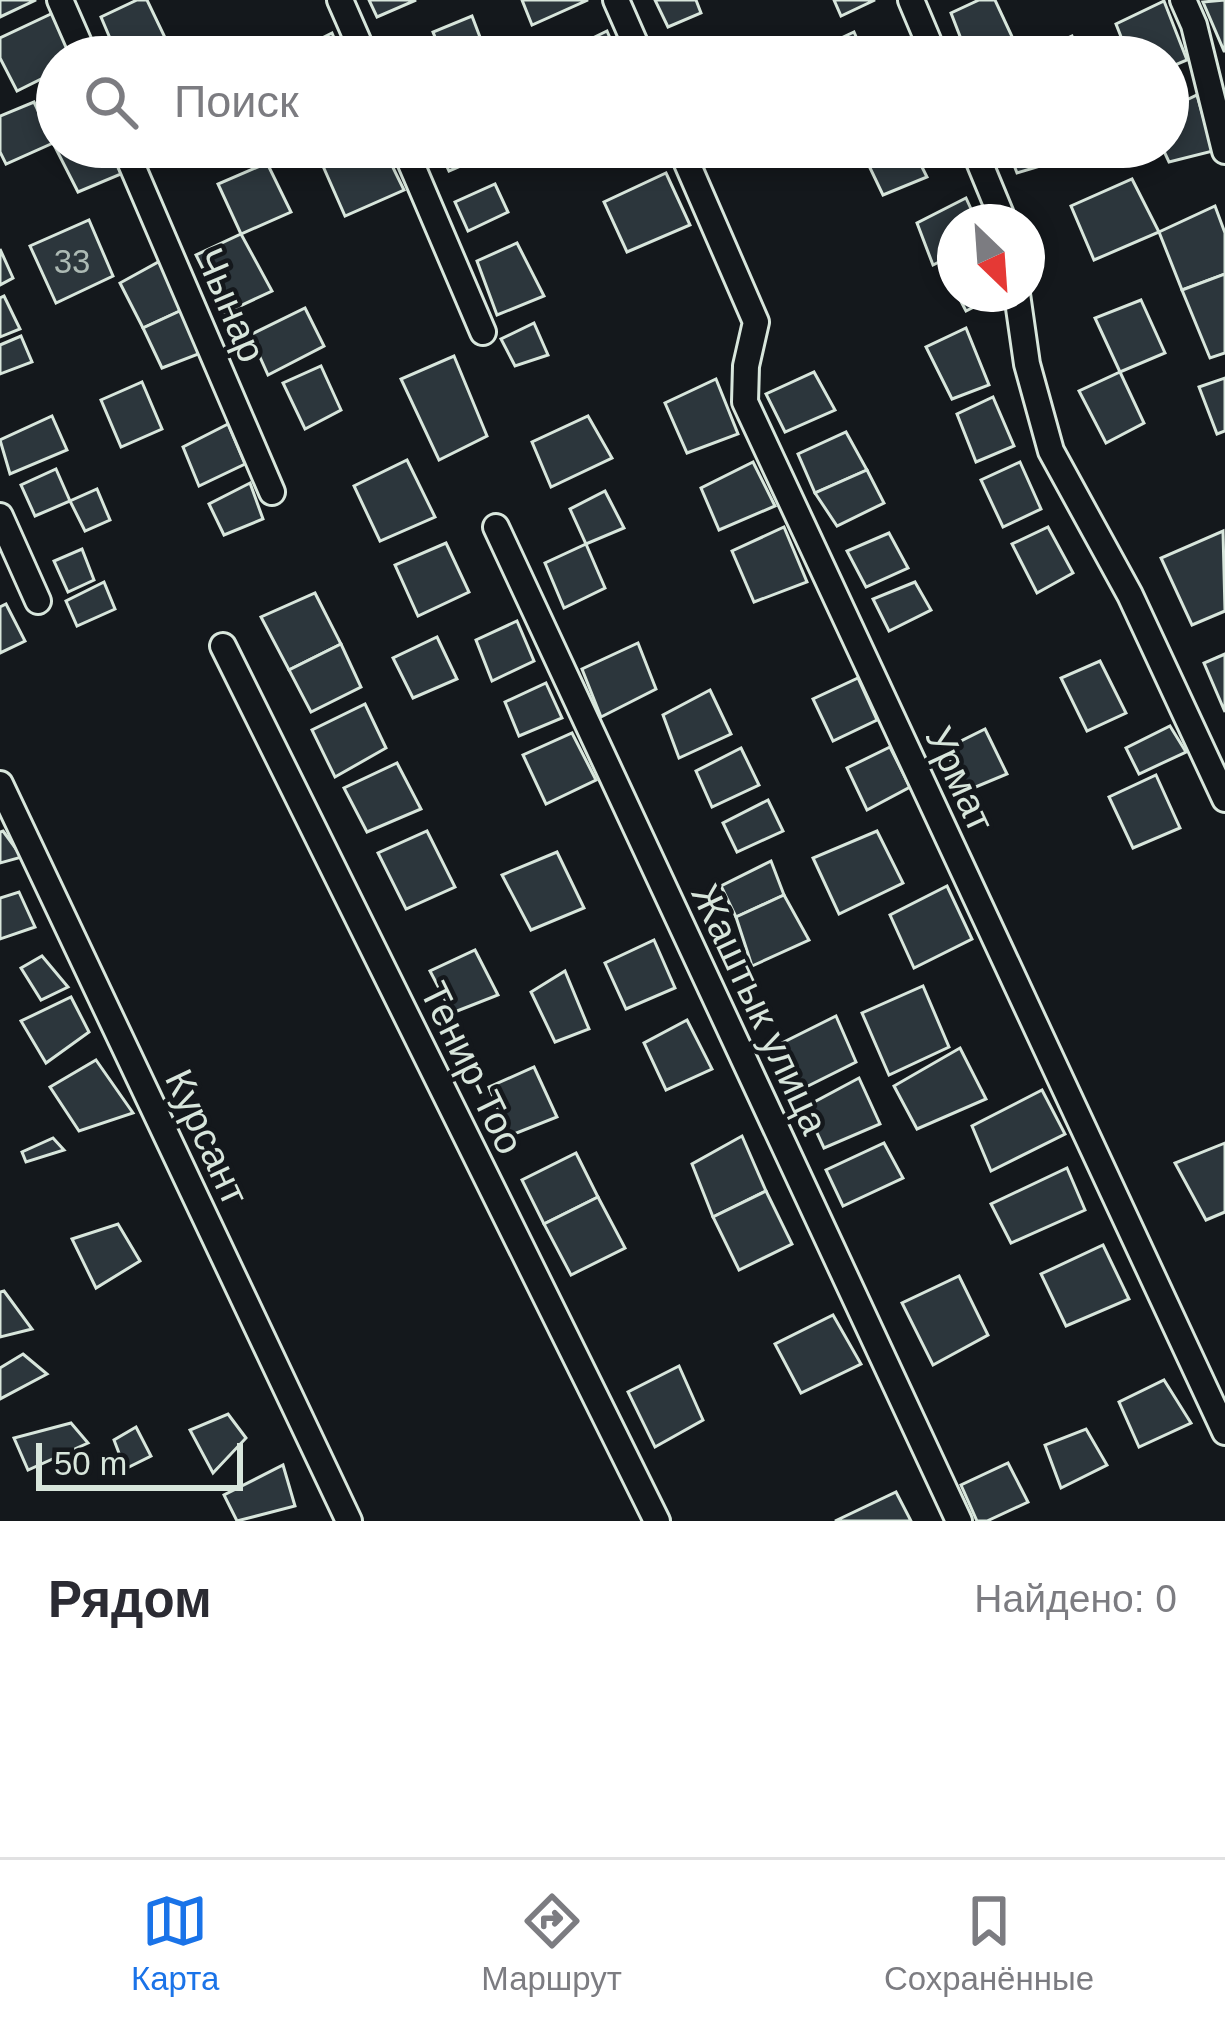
<!DOCTYPE html>
<html lang="ru">
<head>
<meta charset="utf-8">
<style>
	body { margin:0; font-family:Arial,sans-serif; background:#f2f2f3; color:#2b2b33 }
	.compass { position:absolute; left:937px; top:204px; width:108px; height:108px; border-radius:50%; background:#fff; box-shadow:0 6px 18px #0003; rotate:155deg }
	.scale { position:absolute; left:36px; bottom:30px; width:207px; box-sizing:border-box; padding-left:12px; border:6px solid #d8e6dc; border-top:0; font-size:33px; line-height:42px; white-space:nowrap; color:#d8e6dc; -webkit-text-stroke:9px #14181c; paint-order:stroke }
	.list { margin:0; padding:0; list-style:none }
	h2 { display:flex; justify-content:space-between; align-items:center; height:156px; margin:0; padding:0 48px; font-size:51px }
	h2 small { font-size:39px; font-weight:400; color:#7c7c81 }
	.icon { flex:none; width:66px; height:66px; fill:none; stroke:currentColor; stroke-width:2; stroke-linecap:round; stroke-linejoin:round }
	.map { position:relative; flex:none; width:1225px; height:1521px; overflow:hidden }
	.search { position:absolute; background:#fff; box-shadow:0 6px 18px #0003; left:36px; right:36px; top:36px; height:132px; display:flex; align-items:center; gap:30px; box-sizing:border-box; padding:0 42px; border-radius:66px; color:#7c7c81; font-size:45px }
	.sheet { height:336px; background:#fff }
	nav { display:flex; justify-content:space-around; align-items:center; box-sizing:border-box; height:168px; border-top:3px solid #e1e1e2; background:#fff; font-size:33px; color:#7c7c81 }
	nav a { display:grid; justify-items:center; gap:6px }
	nav .on { color:#1a73e8 }
	.map>svg:first-child { display:block }
	.building { fill:#2c363c; stroke:#d8e6dc; stroke-width:3 }
	.lines { fill:none; stroke-linecap:round; stroke-linejoin:round }
	.street-casing { stroke:#d8e6dc; stroke-width:30 }
	.street { stroke:#14181c; stroke-width:24 }
	.labels { text-anchor:middle; dominant-baseline:central; stroke-width:9; stroke-linejoin:round; paint-order:stroke }
	.number-label { font-size:33px; fill:#adbab4 }
	.street-label { font-size:39px; fill:#d8e6dc; stroke:#14181c }
</style>
</head>
<body>
<div class="map">
<svg width="1225" height="1521" viewBox="0 0 1225 1521">
	<rect width="100%" height="100%" fill="#14181c"/>
	<g class="building">
		<polygon points="0,0 36,0 0,17"/>
		<polygon points="137,0 147,0 170,48 149,57 118,57 101,17"/>
		<polygon points="369,0 416,0 377,17"/>
		<polygon points="522,0 588,0 532,25"/>
		<polygon points="655,0 696,0 701,13 668,27"/>
		<polygon points="834,0 875,0 841,16"/>
		<polygon points="979,0 995,0 1015,43 981,57 968,57 951,13"/>
		<polygon points="1225,0 1225,51 1224,51 1203,2"/>
		<polygon points="1164,1 1187,60 1168,68 1168,57 1129,57 1116,24"/>
		<polygon points="53,13 72,57 57,57 57,71 17,91 0,58 0,38"/>
		<polygon points="472,16 486,53 477,57 443,57 433,32"/>
		<polygon points="607,31 618,57 554,57"/>
		<polygon points="854,32 865,57 805,55"/>
		<polygon points="332,33 342,57 284,57"/>
		<polygon points="1072,36 1081,57 1027,57"/>
		<polygon points="1197,95 1213,151 1169,162 1162,147 1168,147 1168,109"/>
		<polygon points="34,102 53,143 6,164 0,152 0,116"/>
		<polygon points="57,141 57,147 109,147 121,174 78,192 53,143"/>
		<polygon points="341,147 383,147 404,190 345,216 319,157"/>
		<polygon points="438,147 481,147 484,156 449,171"/>
		<polygon points="860,147 912,147 927,177 883,195"/>
		<polygon points="1007,147 1063,147 1067,158 1017,173"/>
		<polygon points="267,163 291,212 241,234 218,184"/>
		<polygon points="666,173 690,225 627,252 604,202"/>
		<polygon points="1132,179 1159,232 1094,260 1071,206"/>
		<polygon points="495,184 508,212 468,231 455,202"/>
		<polygon points="966,198 977,222 955,222 955,254 933,265 917,223"/>
		<polygon points="1215,206 1225,233 1225,274 1182,290 1159,232"/>
		<polygon points="89,220 113,276 56,303 30,246"/>
		<polygon points="241,234 272,291 225,313 196,255"/>
		<polygon points="517,243 544,296 497,315 477,261"/>
		<polygon points="0,249 13,278 0,285"/>
		<polygon points="162,260 182,310 143,328 120,283"/>
		<polygon points="1225,274 1225,353 1210,358 1182,290"/>
		<polygon points="957,294 999,294 966,311"/>
		<polygon points="4,296 20,329 0,337 0,298"/>
		<polygon points="1141,300 1165,353 1120,372 1095,318"/>
		<polygon points="305,308 324,346 268,375 250,335"/>
		<polygon points="182,310 201,353 162,368 143,328"/>
		<polygon points="534,323 548,355 515,366 501,339"/>
		<polygon points="966,328 989,385 952,399 926,347"/>
		<polygon points="21,336 32,362 0,374 0,345"/>
		<polygon points="454,356 487,436 439,460 401,379"/>
		<polygon points="321,366 341,410 305,429 283,383"/>
		<polygon points="814,372 835,410 785,432 766,394"/>
		<polygon points="1120,372 1144,423 1106,443 1079,391"/>
		<polygon points="1225,378 1225,431 1217,434 1199,387"/>
		<polygon points="716,379 738,434 687,453 665,403"/>
		<polygon points="142,382 162,429 121,447 101,400"/>
		<polygon points="993,397 1014,446 976,462 957,414"/>
		<polygon points="52,416 67,450 10,474 0,440"/>
		<polygon points="588,416 612,458 551,487 532,442"/>
		<polygon points="228,424 245,464 199,486 183,447"/>
		<polygon points="846,432 867,470 815,493 798,454"/>
		<polygon points="407,460 435,517 380,541 354,486"/>
		<polygon points="753,462 775,506 719,530 701,488"/>
		<polygon points="1020,462 1041,509 1003,527 981,480"/>
		<polygon points="56,469 70,501 35,516 21,485"/>
		<polygon points="867,470 884,503 837,526 815,493"/>
		<polygon points="250,483 263,519 224,535 209,504"/>
		<polygon points="97,489 110,520 85,531 70,501"/>
		<polygon points="605,491 624,528 586,544 570,509"/>
		<polygon points="784,527 807,582 754,602 732,551"/>
		<polygon points="1048,527 1073,573 1037,593 1012,544"/>
		<polygon points="1223,531 1225,611 1192,625 1161,558"/>
		<polygon points="889,533 908,568 866,587 847,551"/>
		<polygon points="446,543 469,592 418,616 395,565"/>
		<polygon points="586,544 605,588 564,608 545,563"/>
		<polygon points="82,549 94,580 68,592 54,561"/>
		<polygon points="104,582 115,609 77,626 66,601"/>
		<polygon points="915,582 931,610 889,631 873,599"/>
		<polygon points="315,593 341,644 289,670 261,617"/>
		<polygon points="6,604 25,641 0,653 0,607"/>
		<polygon points="517,621 534,661 492,681 476,640"/>
		<polygon points="437,637 457,679 413,698 393,658"/>
		<polygon points="638,643 656,689 601,717 582,669"/>
		<polygon points="341,644 361,687 311,712 289,670"/>
		<polygon points="1225,654 1225,712 1204,663"/>
		<polygon points="1100,661 1126,713 1087,731 1061,678"/>
		<polygon points="858,678 877,720 833,741 813,699"/>
		<polygon points="546,683 562,718 519,736 505,702"/>
		<polygon points="710,690 731,734 679,758 663,715"/>
		<polygon points="365,704 386,748 335,777 312,730"/>
		<polygon points="1170,726 1186,752 1139,774 1126,748"/>
		<polygon points="985,729 1007,774 966,791 945,749"/>
		<polygon points="572,733 596,780 546,804 523,755"/>
		<polygon points="890,747 910,787 867,810 847,768"/>
		<polygon points="741,748 759,785 712,807 696,771"/>
		<polygon points="397,763 421,809 367,832 344,788"/>
		<polygon points="1156,775 1180,828 1133,848 1109,797"/>
		<polygon points="768,800 783,831 737,852 723,823"/>
		<polygon points="3,831 22,857 0,863 0,832"/>
		<polygon points="427,831 455,887 406,909 378,853"/>
		<polygon points="877,831 903,883 839,914 813,858"/>
		<polygon points="557,852 584,908 531,930 502,875"/>
		<polygon points="771,861 784,895 736,917 721,886"/>
		<polygon points="947,886 972,939 914,968 890,915"/>
		<polygon points="19,892 35,927 0,939 0,898"/>
		<polygon points="784,895 809,940 752,966 736,917"/>
		<polygon points="654,940 675,988 626,1009 605,963"/>
		<polygon points="475,950 498,995 452,1013 430,971"/>
		<polygon points="42,956 68,987 41,1000 21,968"/>
		<polygon points="565,971 589,1029 555,1042 531,992"/>
		<polygon points="923,986 949,1047 889,1075 862,1013"/>
		<polygon points="71,997 89,1032 46,1063 21,1021"/>
		<polygon points="836,1016 856,1062 792,1094 772,1048"/>
		<polygon points="687,1020 712,1069 666,1090 644,1043"/>
		<polygon points="960,1048 986,1099 917,1129 894,1086"/>
		<polygon points="96,1060 133,1113 79,1131 50,1087"/>
		<polygon points="534,1067 557,1117 509,1136 489,1087"/>
		<polygon points="859,1078 880,1124 824,1148 805,1107"/>
		<polygon points="1042,1090 1065,1134 991,1171 972,1126"/>
		<polygon points="742,1136 766,1191 713,1217 692,1164"/>
		<polygon points="53,1138 64,1150 26,1162 22,1152"/>
		<polygon points="884,1143 903,1178 843,1206 826,1170"/>
		<polygon points="1225,1143 1225,1212 1206,1220 1175,1163"/>
		<polygon points="576,1153 598,1197 544,1224 522,1180"/>
		<polygon points="1067,1168 1085,1210 1011,1243 991,1204"/>
		<polygon points="766,1191 792,1244 739,1270 713,1217"/>
		<polygon points="598,1197 625,1248 571,1275 544,1224"/>
		<polygon points="118,1224 140,1261 96,1288 72,1239"/>
		<polygon points="1103,1245 1129,1299 1066,1326 1041,1274"/>
		<polygon points="959,1276 988,1335 933,1365 902,1303"/>
		<polygon points="4,1291 32,1329 0,1337 0,1292"/>
		<polygon points="833,1315 861,1364 801,1393 775,1344"/>
		<polygon points="23,1354 47,1374 0,1399 0,1368"/>
		<polygon points="679,1366 703,1420 655,1447 628,1392"/>
		<polygon points="1164,1380 1191,1423 1139,1447 1119,1402"/>
		<polygon points="228,1414 246,1438 213,1473 190,1430"/>
		<polygon points="71,1423 88,1443 28,1470 14,1438"/>
		<polygon points="136,1427 151,1456 125,1469 114,1440"/>
		<polygon points="1086,1429 1107,1465 1061,1488 1045,1445"/>
		<polygon points="1008,1463 1028,1502 987,1521 977,1521 961,1485"/>
		<polygon points="283,1465 295,1506 237,1521 224,1495"/>
		<polygon points="896,1492 911,1521 835,1521"/>
	</g>
	<g class="lines">
		<defs>
			<g id="street">
				<polyline points="60,0 85,57"/>
				<polyline points="340,0 365,57"/>
				<polyline points="616,0 641,57"/>
				<polyline points="911,0 935,57"/>
				<polyline points="1183,0 1194,25 1225,151"/>
				<polyline points="124,147 272,492"/>
				<polyline points="404,147 483,332"/>
				<polyline points="680,147 756,322 746,366 745,402 1225,1432"/>
				<polyline points="973,147 1004,222"/>
				<polyline points="1017,294 1027,364 1051,451 1130,595 1225,799"/>
				<polyline points="0,516 38,601"/>
				<polyline points="496,527 959,1521"/>
				<polyline points="223,646 657,1521"/>
				<polyline points="0,784 349,1521"/>
			</g>
		</defs>
		<use href="#street" class="street-casing"/>
		<use href="#street" class="street"/>
	</g>
	<g class="labels">
		<g class="number-label">
			<text x="72" y="261">33</text>
		</g>
		<g class="street-label">
			<text transform="translate(231 305) rotate(67)">Чынар</text>
			<text transform="translate(960 779) rotate(65)">Урмат</text>
			<text transform="translate(760 1009) rotate(65)">Жаштык улица</text>
			<text transform="translate(472 1068) rotate(64)">Тенир-Тоо</text>
			<text transform="translate(207 1137) rotate(65)">Курсант</text>
		</g>
	</g>
</svg>
<svg class="compass" viewBox="-18 -18 36 36"><path d="M0-13l5 13h-10z" fill="#e53935"/><path d="M0 13l5-13h-10z" fill="#7c7c81"/></svg>
<div class="scale">50 m</div>
<div class="search"><svg class="icon" aria-label="search" viewBox="0 0 24 24"><circle cx="10" cy="10" r="6"/><path d="M15 15l6 6"/></svg>Поиск</div>
</div>
<section class="sheet">
<h2>Рядом<small>Найдено: 0</small></h2>
<ul class="list">
</ul>
</section>
<nav>
<a class="on"><svg class="icon" aria-label="map" viewBox="0 0 24 24"><path d="M3 6l6-2 6 2 6-2v14l-6 2-6-2-6 2zM9 4v14M15 6v14"/></svg>Карта</a>
<a><svg class="icon" aria-label="directions" viewBox="0 0 24 24"><path d="M12 3l9 9-9 9-9-9zM9 14v-3h6M13 9l2 2-2 2"/></svg>Маршрут</a>
<a><svg class="icon" aria-label="saved" viewBox="0 0 24 24"><path d="M7 4h10v16l-5-4-5 4z"/></svg>Сохранённые</a>
</nav>
</body>
</html>
